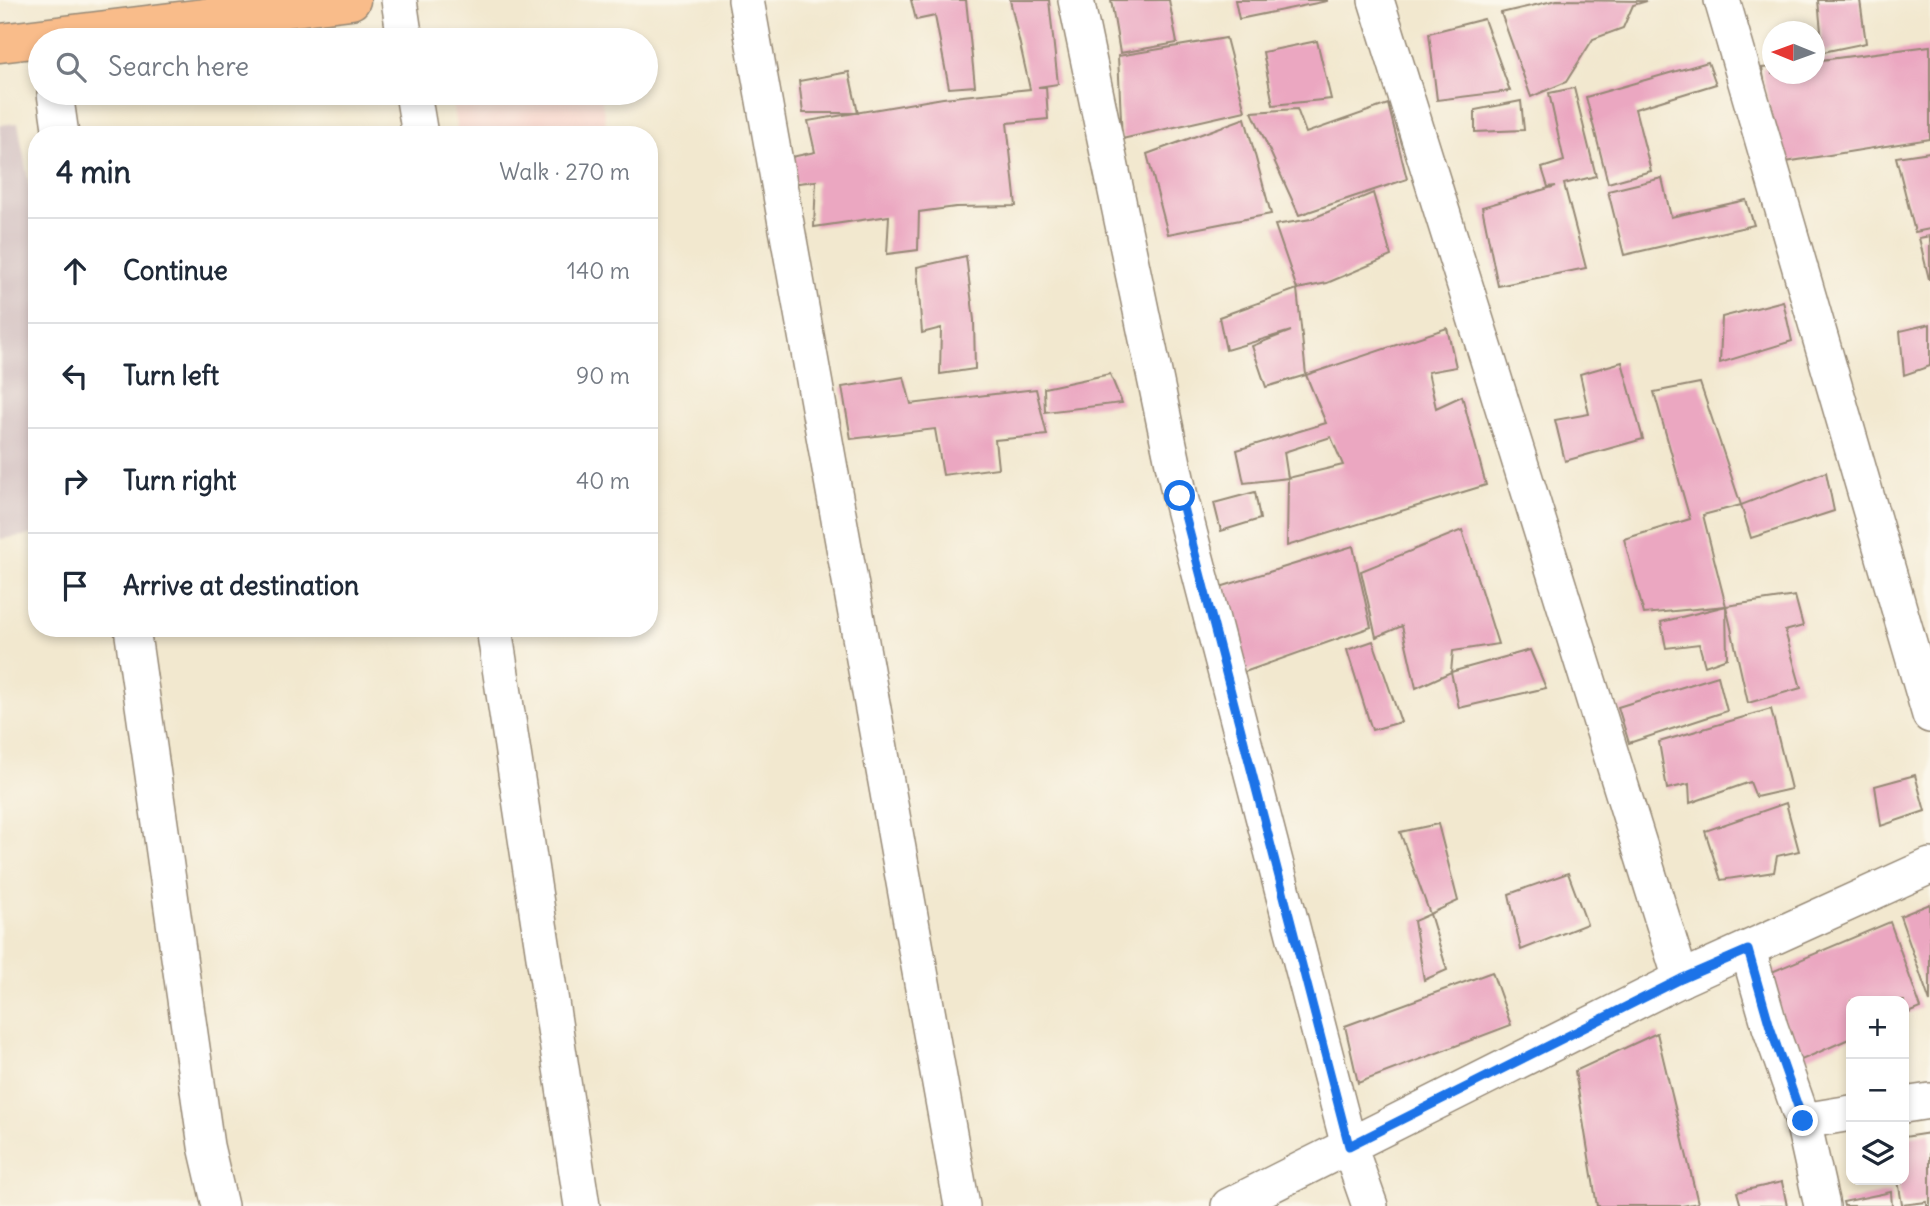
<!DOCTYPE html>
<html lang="en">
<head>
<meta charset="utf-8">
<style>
	body { margin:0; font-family:Delius,sans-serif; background:#f6f6f7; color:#1f2937 }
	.controls { position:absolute; right:21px; bottom:21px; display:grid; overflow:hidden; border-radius:14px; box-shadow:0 4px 10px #0003 }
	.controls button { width:63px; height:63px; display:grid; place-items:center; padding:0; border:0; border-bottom:2px solid #e0e1e3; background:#fff; color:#1f2937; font:35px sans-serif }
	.compass { position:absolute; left:1762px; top:21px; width:63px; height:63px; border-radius:50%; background:#fff; box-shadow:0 4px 10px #0003; rotate:271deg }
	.stop { position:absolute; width:21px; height:21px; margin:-16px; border:5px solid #1a73e8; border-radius:50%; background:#fff }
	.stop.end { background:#1a73e8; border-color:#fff; box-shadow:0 2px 7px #0008 }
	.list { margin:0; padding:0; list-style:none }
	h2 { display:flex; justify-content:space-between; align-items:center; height:91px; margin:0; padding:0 28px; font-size:30px }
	h2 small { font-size:23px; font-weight:400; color:#747a83 }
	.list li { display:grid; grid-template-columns:46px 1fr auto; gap:21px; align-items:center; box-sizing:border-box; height:105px; padding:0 28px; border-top:2px solid #e0e1e3 }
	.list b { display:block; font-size:26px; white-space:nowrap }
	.list em { font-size:23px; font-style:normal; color:#747a83 }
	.icon { flex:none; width:38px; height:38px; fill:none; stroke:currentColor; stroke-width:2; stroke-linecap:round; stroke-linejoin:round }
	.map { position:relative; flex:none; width:1930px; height:1206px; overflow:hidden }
	.search { position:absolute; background:#fff; box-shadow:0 4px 10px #0003; left:28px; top:28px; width:630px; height:77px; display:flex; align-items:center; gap:18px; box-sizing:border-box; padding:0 24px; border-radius:38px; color:#747a83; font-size:26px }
	.panel { position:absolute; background:#fff; box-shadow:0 4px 10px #0003; left:28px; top:126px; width:630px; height:511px; border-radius:28px }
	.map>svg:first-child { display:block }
	.built { fill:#f7d1c7 }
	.industrial { fill:#d2bfc0 }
	.building { fill:#eba7c1 }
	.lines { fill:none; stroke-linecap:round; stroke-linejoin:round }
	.minor-casing { stroke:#968976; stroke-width:38 }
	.trunk-casing { stroke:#968976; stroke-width:41 }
	.minor { stroke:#fff; stroke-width:35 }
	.trunk { stroke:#f9bc8a; stroke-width:38 }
	.route { stroke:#1a73e8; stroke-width:9 }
</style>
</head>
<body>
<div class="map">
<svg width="1930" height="1206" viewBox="0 0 1930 1206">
	<rect width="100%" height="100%" fill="#fbf7ec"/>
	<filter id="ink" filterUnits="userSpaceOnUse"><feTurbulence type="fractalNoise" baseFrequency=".0143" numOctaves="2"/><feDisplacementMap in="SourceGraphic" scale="14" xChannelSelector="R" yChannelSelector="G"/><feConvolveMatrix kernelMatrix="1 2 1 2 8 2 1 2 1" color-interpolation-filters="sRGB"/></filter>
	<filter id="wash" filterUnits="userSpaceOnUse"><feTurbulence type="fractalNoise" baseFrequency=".00686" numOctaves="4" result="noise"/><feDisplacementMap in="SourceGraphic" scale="28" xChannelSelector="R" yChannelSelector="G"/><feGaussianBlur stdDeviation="1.57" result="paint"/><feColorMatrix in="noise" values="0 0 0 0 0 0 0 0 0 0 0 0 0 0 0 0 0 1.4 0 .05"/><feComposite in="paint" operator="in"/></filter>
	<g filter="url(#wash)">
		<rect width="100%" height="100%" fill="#f2e8cf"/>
		<polygon class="built" points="450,93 600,93 608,135 458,135"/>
		<polygon class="industrial" points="18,123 37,231 37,534 0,539 0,125"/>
		<g id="blocks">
			<g class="building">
				<polygon points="911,0 966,0 975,86 949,88 935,16 916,20"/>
				<polygon points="1010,0 1049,0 1058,84 1038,87 1046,87 1048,119 1007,123 1016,206 956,207 919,212 918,250 887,254 889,216 814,227 816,181 791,184 787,158 815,152 808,121 943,98 1030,89"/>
				<polygon points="1111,0 1169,0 1177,43 1120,53"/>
				<polygon points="1235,0 1327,0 1327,1 1239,19"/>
				<polygon points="1557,0 1647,1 1633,5 1623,28 1593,39 1566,82 1531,97 1501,13"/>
				<polygon points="1818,0 1860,0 1866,43 1823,52"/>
				<polygon points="1484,19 1510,91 1437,100 1429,33"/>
				<polygon points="1226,38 1245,111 1122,139 1118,56"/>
				<polygon points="1317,41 1331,99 1273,105 1263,52"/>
				<polygon points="1930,46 1930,139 1779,163 1762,68 1772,67 1772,74 1814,74 1814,61"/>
				<polygon points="1708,62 1716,84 1635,109 1651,171 1608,183 1586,97"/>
				<polygon points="849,72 858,113 803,113 799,81"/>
				<polygon points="1574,88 1596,176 1564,184 1586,268 1498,286 1482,207 1556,186 1548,187 1542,168 1564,161 1549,93"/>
				<polygon points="1521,101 1524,130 1475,132 1475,110"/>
				<polygon points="1388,104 1407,179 1299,215 1252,112 1297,109 1306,133"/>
				<polygon points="1245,118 1271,214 1168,234 1147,154"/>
				<polygon points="1930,152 1930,229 1915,232 1896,157"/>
				<polygon points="1662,178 1671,217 1746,200 1754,225 1624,255 1608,191"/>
				<polygon points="1373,193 1391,256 1327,283 1297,289 1275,225 1311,219"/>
				<polygon points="1930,236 1930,279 1929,279 1919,238"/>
				<polygon points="966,256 974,320 975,369 940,374 941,328 922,333 917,267"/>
				<polygon points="1297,289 1306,375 1266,387 1252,346 1291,331 1226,350 1219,317"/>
				<polygon points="1783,301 1792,341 1720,363 1722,317"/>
				<polygon points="1930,324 1930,366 1904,375 1900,331"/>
				<polygon points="1447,328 1456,367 1428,372 1436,408 1462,396 1486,485 1287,546 1288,478 1343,465 1331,437 1284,452 1288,478 1244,483 1237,450 1326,423 1306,375"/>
				<polygon points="1622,362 1643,439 1565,461 1555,420 1589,414 1580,374"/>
				<polygon points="1110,374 1122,403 1045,412 1044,388"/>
				<polygon points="904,377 911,404 1036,389 1047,435 995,440 998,468 943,475 935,429 851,439 842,387"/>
				<polygon points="1700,383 1741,505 1703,515 1726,606 1644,614 1624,539 1690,519 1654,392"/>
				<polygon points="1826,472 1834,511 1751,538 1741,505"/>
				<polygon points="1255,492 1260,519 1221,531 1214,503"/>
				<polygon points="1462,530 1498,644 1453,651 1451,672 1416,688 1402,626 1376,637 1361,571"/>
				<polygon points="1353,546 1371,627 1239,674 1217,588"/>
				<polygon points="1795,596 1803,626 1785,631 1801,688 1748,703 1726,606 1727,658 1705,666 1699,644 1666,648 1661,622 1726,606"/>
				<polygon points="1373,641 1401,722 1372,730 1347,650"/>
				<polygon points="1530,650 1546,688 1459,708 1451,672"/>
				<polygon points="1718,676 1727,711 1629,743 1618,707"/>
				<polygon points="1771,709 1791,789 1756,797 1750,782 1690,803 1689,784 1667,789 1659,742"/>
				<polygon points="1915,775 1925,811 1881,826 1875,786"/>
				<polygon points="1786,803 1799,851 1777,856 1774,872 1721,880 1705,831"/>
				<polygon points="1438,824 1458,901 1430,914 1400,832"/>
				<polygon points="1568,873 1587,924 1521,950 1509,894"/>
				<polygon points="1930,904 1930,1002 1900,916"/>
				<polygon points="1430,914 1447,970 1424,980 1414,921"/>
				<polygon points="1890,922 1921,1008 1904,1015 1904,1001 1851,1001 1851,1038 1797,1062 1767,974"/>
				<polygon points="1492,972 1511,1025 1358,1083 1345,1026"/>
				<polygon points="1657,1033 1698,1203 1682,1206 1597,1206 1575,1071"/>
				<polygon points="1930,1133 1930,1206 1927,1206 1927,1202 1902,1205 1898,1180 1904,1180 1904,1137"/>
				<polygon points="1782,1182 1787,1206 1741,1206 1737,1192"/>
				<polygon points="1891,1192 1892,1206 1844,1206 1843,1202"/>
			</g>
		</g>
	</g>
	<g filter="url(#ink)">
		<use href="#blocks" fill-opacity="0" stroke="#968976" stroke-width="2"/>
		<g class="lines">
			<defs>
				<g id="minor">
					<polyline points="399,0 405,40"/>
					<polyline points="746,0 962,1206"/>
					<polyline points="1076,0 1180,497 1349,1146 1370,1206"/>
					<polyline points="1376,0 1681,979"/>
					<polyline points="1722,0 1930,715"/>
					<polyline points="55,93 61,135"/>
					<polyline points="413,93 420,135"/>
					<polyline points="132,628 206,1146 220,1206"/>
					<polyline points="494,628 582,1206"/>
					<polyline points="1748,950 1770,1027 1803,1121 1822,1206"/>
					<polyline points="1904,1105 1930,1101"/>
					<polyline points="1803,1121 1851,1113"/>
					<polyline points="1229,1206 1681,979 1930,866"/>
				</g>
				<polyline id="trunk" points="0,43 351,0"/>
			</defs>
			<use href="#minor" class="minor-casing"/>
			<use href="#trunk" class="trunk-casing"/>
			<use href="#minor" class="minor"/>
			<use href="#trunk" class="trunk"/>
		</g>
	</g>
	<g class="lines" filter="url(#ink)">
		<polyline class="route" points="1180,496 1349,1146 1681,979 1748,950 1770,1027 1803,1121"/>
	</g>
</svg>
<div class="controls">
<button>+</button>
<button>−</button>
<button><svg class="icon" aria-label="layers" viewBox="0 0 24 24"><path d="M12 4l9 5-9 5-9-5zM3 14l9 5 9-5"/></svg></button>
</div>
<svg class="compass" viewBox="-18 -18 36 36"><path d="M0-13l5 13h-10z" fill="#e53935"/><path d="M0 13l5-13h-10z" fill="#747a83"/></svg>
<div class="stop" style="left:1180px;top:496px"></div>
<div class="stop end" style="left:1803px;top:1121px"></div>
<div class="search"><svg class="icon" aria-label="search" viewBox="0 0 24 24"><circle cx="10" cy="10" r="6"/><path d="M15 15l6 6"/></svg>Search here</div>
<section class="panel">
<h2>4 min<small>Walk · 270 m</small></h2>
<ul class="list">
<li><svg class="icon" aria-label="ahead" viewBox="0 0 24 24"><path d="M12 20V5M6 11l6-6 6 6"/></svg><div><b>Continue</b></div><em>140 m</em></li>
<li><svg class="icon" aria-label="left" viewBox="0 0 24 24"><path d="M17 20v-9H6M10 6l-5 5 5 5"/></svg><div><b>Turn left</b></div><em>90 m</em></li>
<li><svg class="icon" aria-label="right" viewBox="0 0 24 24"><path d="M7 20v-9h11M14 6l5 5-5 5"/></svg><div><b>Turn right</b></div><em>40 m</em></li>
<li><svg class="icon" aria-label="arrive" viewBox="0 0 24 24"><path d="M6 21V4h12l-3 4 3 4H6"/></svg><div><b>Arrive at destination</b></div></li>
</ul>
</section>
</div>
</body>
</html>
